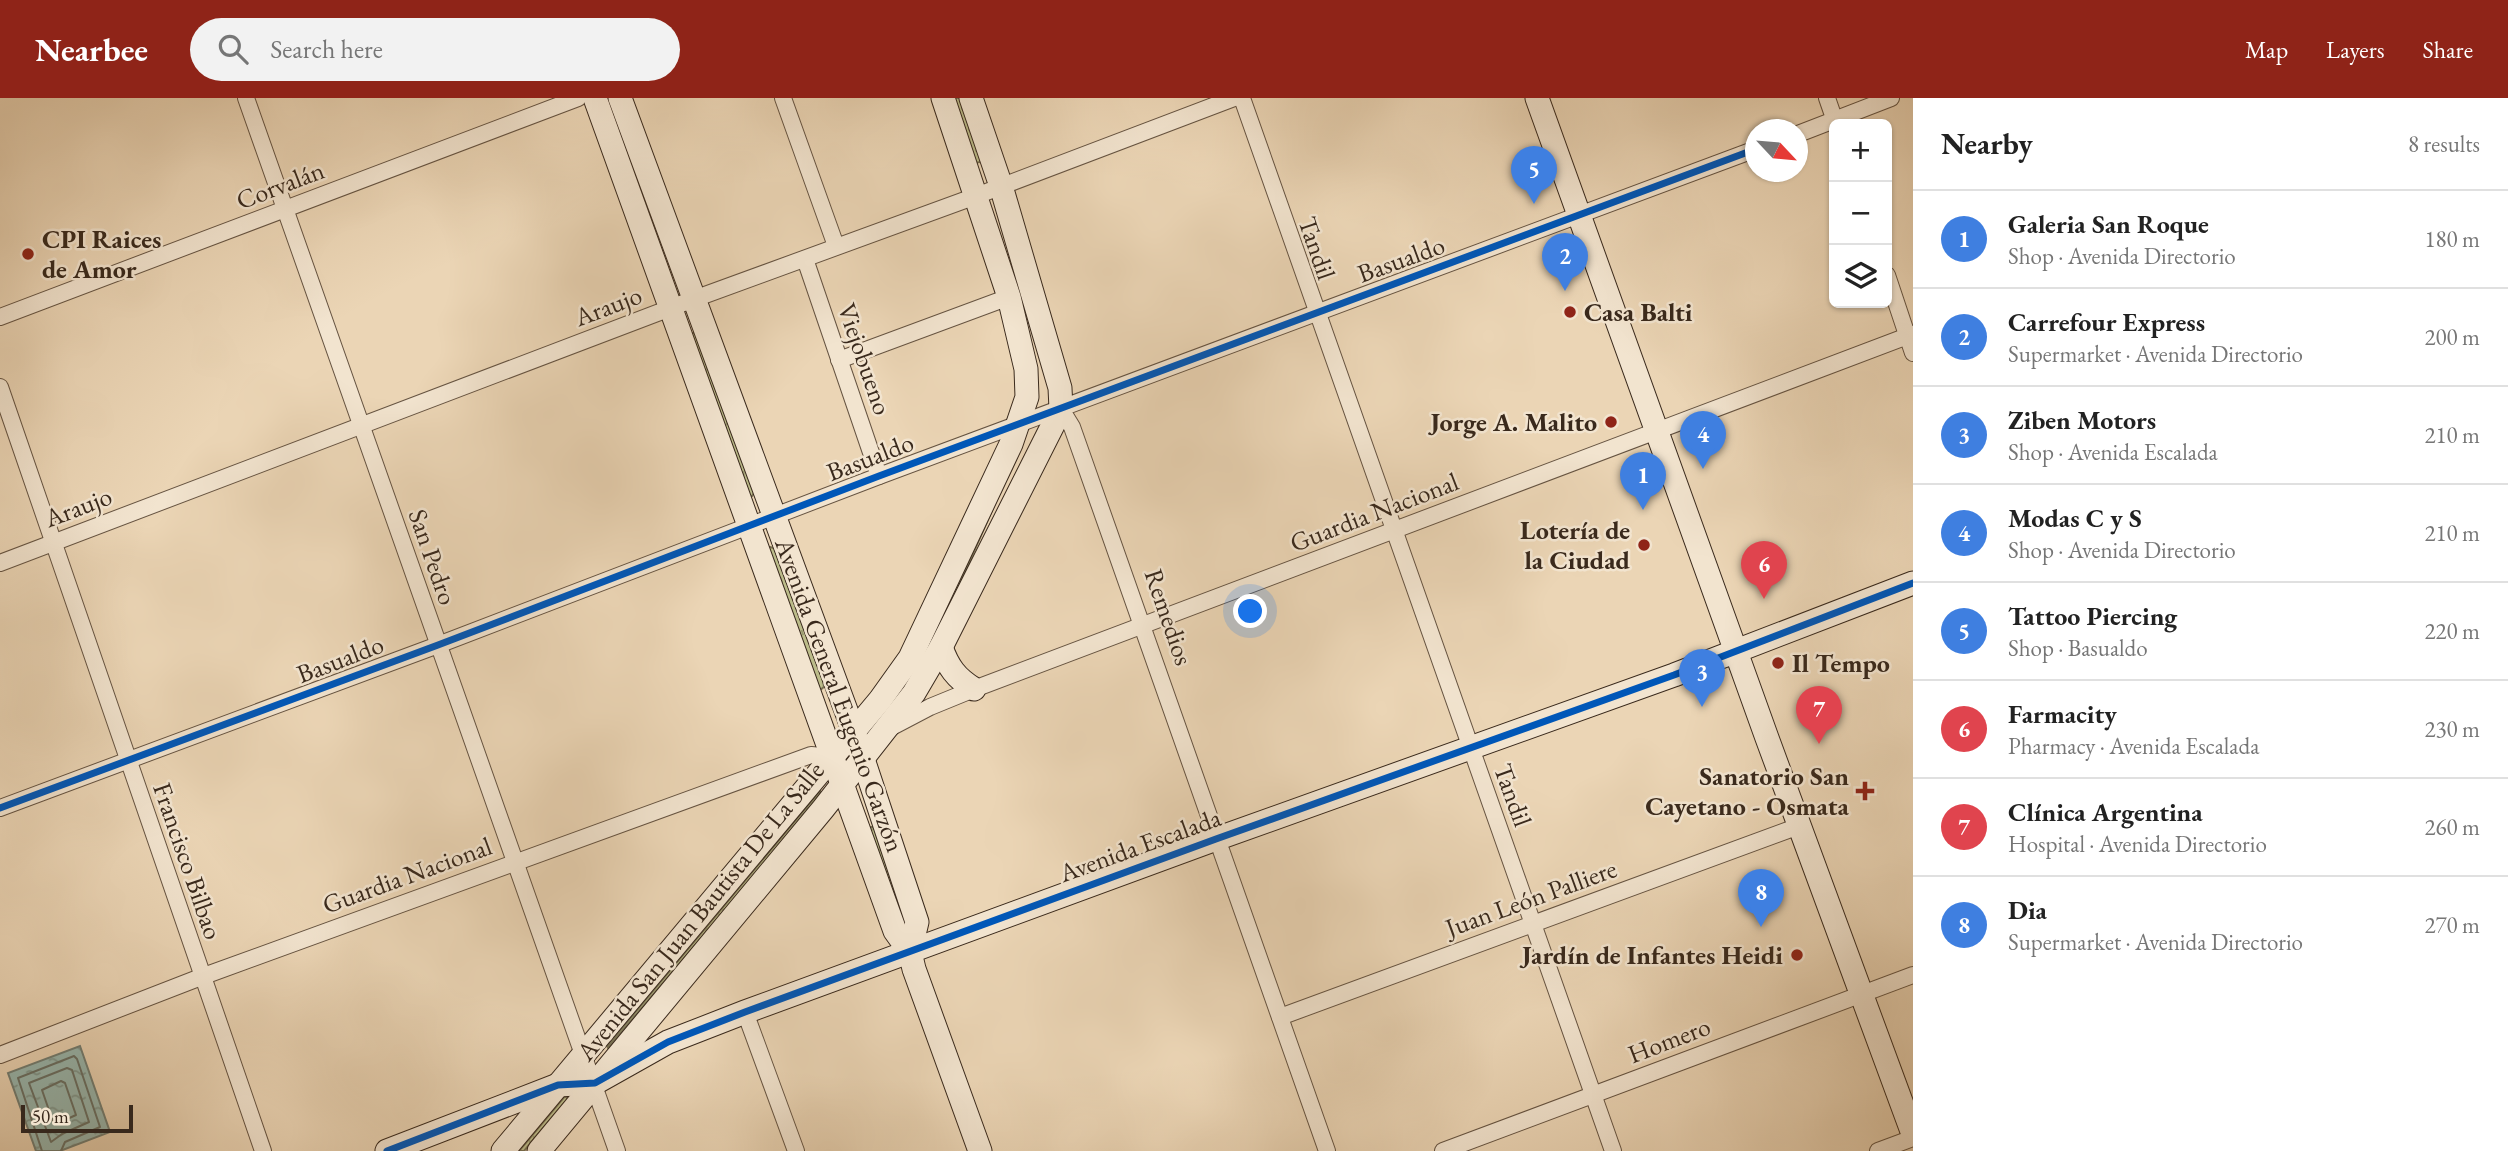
<!DOCTYPE html>
<html lang="en">
<head>
<meta charset="utf-8">
<style>
	body { margin:0; font-family:"EB Garamond",serif; background:#f2f2f2; color:#222 }
	.controls { position:absolute; right:21px; top:21px; display:grid; overflow:hidden; border-radius:10px; box-shadow:0 2px 5px #0004 }
	.controls button { width:63px; height:63px; display:grid; place-items:center; padding:0; border:0; border-bottom:2px solid #e0e0e0; background:#fff; color:#222; font:35px sans-serif }
	.compass { position:absolute; left:1745px; top:21px; width:63px; height:63px; border-radius:50%; background:#fff; box-shadow:0 2px 5px #0004; rotate:116deg }
	.scale { position:absolute; left:21px; bottom:18px; width:112px; box-sizing:border-box; padding-left:7px; border:4px solid #39291c; border-top:0; font-size:19px; line-height:24px; white-space:nowrap; color:#39291c; -webkit-text-stroke:5px #f2e4cf; paint-order:stroke }
	.you { position:absolute; left:1251px; top:514px; width:24px; height:24px; margin:-18px; border:5px solid #fff; border-radius:50%; background:#1a73e8; box-shadow:0 0 0 10px #1a73e833 }
	.badge { display:grid; place-items:center; width:46px; height:46px; border-radius:50%; background:#8f2418; color:#fff; font-size:23px; font-weight:700 }
	.pin { position:absolute; translate:-50% -58px; filter:drop-shadow(0 2px 4px #0008) }
	.pin::after { content:''; position:absolute; top:37px; width:24px; height:21px; background:inherit; clip-path:polygon(0 0,100% 0,50% 100%) }
	.list { margin:0; padding:0; list-style:none }
	h2 { display:flex; justify-content:space-between; align-items:center; height:91px; margin:0; padding:0 28px; font-size:30px }
	h2 small { font-size:23px; font-weight:400; color:#767676 }
	.list li { display:grid; grid-template-columns:46px 1fr auto; gap:21px; align-items:center; box-sizing:border-box; height:98px; padding:0 28px; border-top:2px solid #e0e0e0 }
	.list b { display:block; font-size:26px; white-space:nowrap }
	.list p { margin:0; font-size:23px; white-space:nowrap; color:#767676 }
	.list em { font-size:23px; font-style:normal; color:#767676 }
	.icon { flex:none; width:38px; height:38px; fill:none; stroke:currentColor; stroke-width:2; stroke-linecap:round; stroke-linejoin:round }
	.map { position:relative; flex:none; width:1913px; height:1053px; overflow:hidden }
	header { display:flex; align-items:center; gap:42px; box-sizing:border-box; height:98px; padding:0 35px; background:#8f2418; color:#fff }
	header strong { font-size:33px }
	nav { display:flex; gap:38px; margin-inline-start:auto; font-size:24px }
	.search { width:490px; height:63px; background:#f2f2f2; display:flex; align-items:center; gap:18px; box-sizing:border-box; padding:0 24px; border-radius:38px; color:#767676; font-size:26px }
	main { display:flex }
	aside { flex:1; background:#fff }
	.map>svg:first-child { display:block }
	.grass { fill:url(#grass-tufts); stroke:#7a7253; stroke-width:2 }
	.park { fill:url(#park-dots); stroke:#7a7253; stroke-width:2 }
	.water { fill:url(#water-ripples); stroke:#727f75; stroke-width:2 }
	.lines { fill:none; stroke-linecap:round; stroke-linejoin:round }
	.shore { stroke:#687066; stroke-width:2 }
	.street-casing { stroke:#665442; stroke-width:18 }
	.secondary-casing { stroke:#39291c; stroke-width:25 }
	.street { stroke:#f2e4cf; stroke-width:16 }
	.secondary { stroke:#f2e4cf; stroke-width:23 }
	.cycleway-casing { stroke:#f2e4cf; stroke-width:11 }
	.cycleway { stroke:#0057b8; stroke-width:7 }
	.poi-dot { fill:#8f2418; stroke:#f2e4cf; stroke-width:2.5 }
	.labels { text-anchor:middle; dominant-baseline:central; stroke-width:5; stroke-linejoin:round; paint-order:stroke }
	.street-label { font-size:26px; fill:#39291c; stroke:#f2e4cf }
	.poi-label { font-size:26px; font-weight:bold; fill:#39291c; stroke:#f2e4cf; text-anchor:end }
</style>
</head>
<body>
<header>
<strong>Nearbee</strong>
<div class="search"><svg class="icon" aria-label="search" viewBox="0 0 24 24"><circle cx="10" cy="10" r="6"/><path d="M15 15l6 6"/></svg>Search here</div>
<nav><a>Map</a><a>Layers</a><a>Share</a></nav>
</header>
<main>
<div class="map">
<svg width="1913" height="1053" viewBox="0 0 1913 1053">
	<defs>
		<pattern id="grass-tufts" width="24" height="20" patternUnits="userSpaceOnUse" patternTransform="scale(1.75)"><rect width="24" height="20" fill="#bcbc8a"/><path d="M3 7l-1-3M5 7V3M7 7l1-3M15 17l-1-3M17 17v-4M19 17l1-3" fill="none" stroke="#9a9970"/></pattern>
		<pattern id="park-dots" width="8" height="8" patternUnits="userSpaceOnUse" patternTransform="scale(1.75)"><rect width="8" height="8" fill="#bcbc8a"/><path d="M2 2h.1M6 6h.1" fill="none" stroke="#9a9970" stroke-width="1.8" stroke-linecap="round"/></pattern>
		<pattern id="water-ripples" width="26" height="14" patternUnits="userSpaceOnUse" patternTransform="scale(1.75)"><rect width="26" height="14" fill="#98b8b0"/><path d="M2 4q2-2 4 0t4 0M15 11q2-2 4 0t4 0" fill="none" stroke="#7d968e"/></pattern>
	</defs>
	<rect width="100%" height="100%" fill="#ebd5b5"/>
	<filter id="stains"><feTurbulence type="fractalNoise" baseFrequency=".00286" numOctaves="4"/><feColorMatrix values="0 0 0 0 .2 0 0 0 0 .09 0 0 0 0 .02 0 0 0 .5 -.17"/></filter>
	<radialGradient id="worn" r=".72"><stop offset=".6" stop-color="#630" stop-opacity="0"/><stop offset="1" stop-color="#630" stop-opacity=".3"/></radialGradient>
	<g class="grass">
		<polygon points="693,235 696,235 756,392 752,398 747,398 689,237"/>
		<polygon points="1005,372 1009,374 921,574 916,574"/>
		<polygon points="770,449 777,451 825,588 819,593 766,452"/>
		<polygon points="820,693 821,698 608,950 607,948"/>
		<polygon points="565,998 568,1001 524,1053 519,1053"/>
	</g>
	<g class="park">
		<polygon points="950,0 964,0 981,64 974,65"/>
		<polygon points="871,729 875,729 907,825 904,826 868,732"/>
	</g>
	<polygon class="water" points="80,948 110,1034 60,1053 36,1053 8,975"/>
	<g class="lines">
		<g class="shore">
			<polygon points="67,970 72,972 89,1024 62,1036 51,1044 29,985"/>
			<polygon points="61,983 65,985 76,1017 56,1026 53,1024 42,992"/>
			<polyline points="42,1053 18,980 74,958 77,961 100,1029 65,1044 61,1053"/>
		</g>
		<defs>
			<g id="street">
				<polyline points="246,0 617,1053"/>
				<polyline points="783,0 836,148"/>
				<polyline points="1242,0 1613,1053"/>
				<polyline points="1827,0 1836,26"/>
				<polyline points="1798,36 1891,0"/>
				<polyline points="805,161 879,378"/>
				<polyline points="1887,177 1913,255"/>
				<polyline points="0,219 578,0"/>
				<polyline points="839,262 1009,199"/>
				<polyline points="0,289 263,1053"/>
				<polyline points="1061,311 1072,329 1327,1053"/>
				<polyline points="0,465 694,201 976,98 1234,0"/>
				<polyline points="890,630 930,609 974,591 1913,236"/>
				<polyline points="0,710 438,547 879,378 1756,51"/>
				<polyline points="745,914 796,1053"/>
				<polyline points="1280,919 1799,728"/>
				<polyline points="0,957 201,879 811,657 833,659"/>
				<polyline points="1443,1053 1913,877"/>
				<polyline points="1878,1053 1913,1040"/>
			</g>
			<g id="secondary">
				<polyline points="595,0 895,833 910,854 914,871 980,1053"/>
				<polyline points="620,0 854,634 917,824 910,854"/>
				<polyline points="1537,0 1767,640 1913,1036"/>
				<path d="M941,549C948,569 956,580 974,591"/>
				<polyline points="387,1053 558,987 595,985 668,944 745,914 1216,741 1674,577 1913,485"/>
				<polyline points="503,1053 880,602 910,560 1011,346 1027,299 1026,271 1009,199 943,0"/>
				<polyline points="539,1053 823,711 914,595 941,549 1061,311 1060,290 1001,88 971,0"/>
			</g>
		</defs>
		<use href="#street" class="street-casing"/>
		<use href="#secondary" class="secondary-casing"/>
		<use href="#street" class="street"/>
		<use href="#secondary" class="secondary"/>
		<defs>
			<g id="cycleway">
				<polyline points="0,710 438,547 879,378 1756,51"/>
				<polyline points="387,1053 558,987 595,985 668,944 745,914 1216,741 1674,577 1913,485"/>
			</g>
		</defs>
		<use href="#cycleway" class="cycleway-casing"/>
		<use href="#cycleway" class="cycleway"/>
	</g>
	<g class="poi-dot">
		<circle cx="28" cy="156" r="7"/>
		<circle cx="1570" cy="214" r="7"/>
		<circle cx="1611" cy="324" r="7"/>
		<circle cx="1644" cy="447" r="7"/>
		<circle cx="1778" cy="565" r="7"/>
		<path d="M1861.5 682.5h7v7h7v7h-7v7h-7v-7h-7v-7h7z"/>
		<circle cx="1797" cy="857" r="7"/>
	</g>
	<g class="labels">
		<g class="street-label">
			<text transform="translate(280 87) rotate(-21)">Corvalán</text>
			<text transform="translate(1317 150) rotate(71)">Tandil</text>
			<text transform="translate(1401 161) rotate(-20)">Basualdo</text>
			<text transform="translate(608 208) rotate(-21)">Araujo</text>
			<text transform="translate(865 261) rotate(71)">Viejobueno</text>
			<text transform="translate(870 359) rotate(-21)">Basualdo</text>
			<text transform="translate(78 409) rotate(-21)">Araujo</text>
			<text transform="translate(1374 414) rotate(-21)">Guardia Nacional</text>
			<text transform="translate(433 459) rotate(71)">San Pedro</text>
			<text transform="translate(1169 519) rotate(71)">Remedios</text>
			<text transform="translate(340 561) rotate(-21)">Basualdo</text>
			<text transform="translate(840 597) rotate(70)">Avenida General Eugenio Garzón</text>
			<text transform="translate(1513 697) rotate(70)">Tandil</text>
			<text transform="translate(1140 747) rotate(-20)">Avenida Escalada</text>
			<text transform="translate(188 763) rotate(71)">Francisco Bilbao</text>
			<text transform="translate(407 777) rotate(-20)">Guardia Nacional</text>
			<text transform="translate(1531 800) rotate(-20)">Juan León Palliere</text>
			<text transform="translate(700 813) rotate(-51)">Avenida San Juan Bautista De La Salle</text>
			<text transform="translate(1669 942) rotate(-21)">Homero</text>
		</g>
		<g class="poi-label">
			<text x="42" y="141" text-anchor="start">CPI Raices<tspan x="42" dy="30">de Amor</tspan></text>
			<text x="1584" y="214" text-anchor="start">Casa Balti</text>
			<text x="1597" y="324">Jorge A. Malito</text>
			<text x="1630" y="432">Lotería de<tspan x="1630" dy="30">la Ciudad</tspan></text>
			<text x="1792" y="565" text-anchor="start">Il Tempo</text>
			<text x="1849" y="678">Sanatorio San<tspan x="1849" dy="30">Cayetano - Osmata</tspan></text>
			<text x="1783" y="857">Jardín de Infantes Heidi</text>
		</g>
	</g>
	<rect width="100%" height="100%" filter="url(#stains)"/>
	<rect width="100%" height="100%" fill="url(#worn)"/>
</svg>
<div class="controls">
<button>+</button>
<button>−</button>
<button><svg class="icon" aria-label="layers" viewBox="0 0 24 24"><path d="M12 4l9 5-9 5-9-5zM3 14l9 5 9-5"/></svg></button>
</div>
<svg class="compass" viewBox="-18 -18 36 36"><path d="M0-13l5 13h-10z" fill="#e53935"/><path d="M0 13l5-13h-10z" fill="#767676"/></svg>
<div class="scale">50 m</div>
<div class="you"></div>
<div class="pin badge" style="left:1643px;top:412px;background:#3f7fe0">1</div>
<div class="pin badge" style="left:1565px;top:193px;background:#3f7fe0">2</div>
<div class="pin badge" style="left:1702px;top:609px;background:#3f7fe0">3</div>
<div class="pin badge" style="left:1703px;top:371px;background:#3f7fe0">4</div>
<div class="pin badge" style="left:1534px;top:106px;background:#3f7fe0">5</div>
<div class="pin badge" style="left:1764px;top:501px;background:#e0444e">6</div>
<div class="pin badge" style="left:1819px;top:646px;background:#e0444e">7</div>
<div class="pin badge" style="left:1761px;top:829px;background:#3f7fe0">8</div>
</div>
<aside>
<h2>Nearby<small>8 results</small></h2>
<ul class="list">
<li><span class="badge" style="background:#3f7fe0">1</span><div><b>Galeria San Roque</b><p>Shop · Avenida Directorio</p></div><em>180 m</em></li>
<li><span class="badge" style="background:#3f7fe0">2</span><div><b>Carrefour Express</b><p>Supermarket · Avenida Directorio</p></div><em>200 m</em></li>
<li><span class="badge" style="background:#3f7fe0">3</span><div><b>Ziben Motors</b><p>Shop · Avenida Escalada</p></div><em>210 m</em></li>
<li><span class="badge" style="background:#3f7fe0">4</span><div><b>Modas C y S</b><p>Shop · Avenida Directorio</p></div><em>210 m</em></li>
<li><span class="badge" style="background:#3f7fe0">5</span><div><b>Tattoo Piercing</b><p>Shop · Basualdo</p></div><em>220 m</em></li>
<li><span class="badge" style="background:#e0444e">6</span><div><b>Farmacity</b><p>Pharmacy · Avenida Escalada</p></div><em>230 m</em></li>
<li><span class="badge" style="background:#e0444e">7</span><div><b>Clínica Argentina</b><p>Hospital · Avenida Directorio</p></div><em>260 m</em></li>
<li><span class="badge" style="background:#3f7fe0">8</span><div><b>Dia</b><p>Supermarket · Avenida Directorio</p></div><em>270 m</em></li>
</ul>
</aside>
</main>
</body>
</html>
